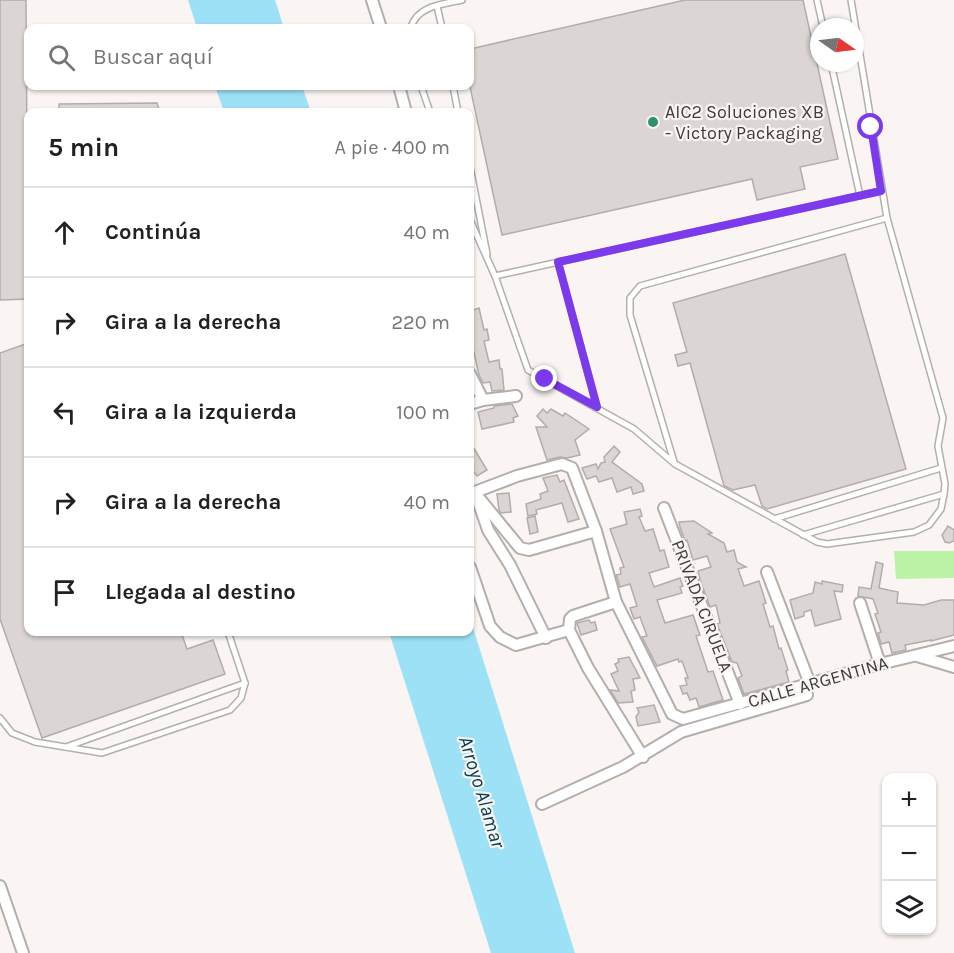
<!DOCTYPE html>
<html lang="es">
<head>
<meta charset="utf-8">
<style>
	body { margin:0; font-family:Karla,sans-serif; background:#f6f6f6; color:#202124 }
	.controls { position:absolute; right:18px; bottom:18px; display:grid; overflow:hidden; border-radius:12px; box-shadow:0 2px 4px #0004 }
	.controls button { width:54px; height:54px; display:grid; place-items:center; padding:0; border:0; border-bottom:2px solid #e0e0e0; background:#fff; color:#202124; font:30px sans-serif }
	.compass { position:absolute; left:810px; top:18px; width:54px; height:54px; border-radius:50%; background:#fff; box-shadow:0 2px 4px #0004; rotate:104deg }
	.stop { position:absolute; width:18px; height:18px; margin:-14px; border:4px solid #7c3aed; border-radius:50%; background:#fff }
	.stop.end { background:#7c3aed; border-color:#fff; box-shadow:0 2px 6px #0008 }
	.list { margin:0; padding:0; list-style:none }
	h2 { display:flex; justify-content:space-between; align-items:center; height:78px; margin:0; padding:0 24px; font-size:26px }
	h2 small { font-size:20px; font-weight:400; color:#757577 }
	.list li { display:grid; grid-template-columns:39px 1fr auto; gap:18px; align-items:center; box-sizing:border-box; height:90px; padding:0 24px; border-top:2px solid #e0e0e0 }
	.list b { display:block; font-size:22px; white-space:nowrap }
	.list em { font-size:20px; font-style:normal; color:#757577 }
	.icon { flex:none; width:33px; height:33px; fill:none; stroke:currentColor; stroke-width:2; stroke-linecap:round; stroke-linejoin:round }
	.map { position:relative; flex:none; width:954px; height:953px; overflow:hidden }
	.search { position:absolute; background:#fff; box-shadow:0 2px 4px #0004; left:24px; top:24px; width:450px; height:66px; display:flex; align-items:center; gap:15px; box-sizing:border-box; padding:0 21px; border-radius:12px; color:#757577; font-size:22px }
	.panel { position:absolute; background:#fff; box-shadow:0 2px 4px #0004; left:24px; top:108px; width:450px; height:528px; border-radius:12px }
	.map>svg:first-child { display:block }
	.green { fill:#bcf3a6 }
	.water { fill:#9de1f6 }
	.building { fill:#dbd6d4; stroke:#b2adab; stroke-width:1.5 }
	.lines { fill:none; stroke-linecap:round; stroke-linejoin:round }
	.lane-casing { stroke:#b4afad; stroke-width:8 }
	.street-casing { stroke:#b4afad; stroke-width:14 }
	.lane { stroke:#fff; stroke-width:5 }
	.street { stroke:#fff; stroke-width:10 }
	.route { stroke:#7c3aed; stroke-width:8 }
	.poi-dot { fill:#2c926e; stroke:#faf5f3; stroke-width:2 }
	.labels { text-anchor:middle; dominant-baseline:central; stroke-width:4.5; stroke-linejoin:round; paint-order:stroke }
	.poi-label { font-size:18px; fill:#3e3c3b; stroke:#faf5f3; text-anchor:start }
	.street-label { font-size:18px; fill:#3e3c3b; stroke:#faf5f3 }
	.water-label { font-size:20px; font-style:italic; fill:#003f4d; stroke:#faf5f3 }
</style>
</head>
<body>
<div class="map">
<svg width="954" height="953" viewBox="0 0 954 953">
	<rect width="100%" height="100%" fill="#faf5f3"/>
	<polygon class="green" points="894,551 954,551 954,578 896,579"/>
	<g class="water">
		<polygon points="188,0 275,0 284,28 197,28"/>
		<polygon points="215,86 302,86 311,112 224,112"/>
		<polygon points="470,618 575,953 491,953 389,632 470,632"/>
	</g>
	<g class="building">
		<polygon points="0,0 26,0 28,299 0,300"/>
		<polygon points="685,0 803,0 838,159 800,167 805,189 757,200 752,179 502,235 470,87 470,49"/>
		<polygon points="157,103 160,112 59,112 59,104"/>
		<polygon points="845,254 906,469 767,509 762,506 755,485 733,490 724,486 690,363 678,366 675,355 687,352 673,303"/>
		<polygon points="479,308 484,330 487,329 489,340 484,341 489,362 499,360 500,369 502,369 504,390 492,391 490,382 483,383 479,375 472,344 470,344 470,311"/>
		<polygon points="28,343 28,632 181,632 187,649 213,640 225,674 42,738 0,619 0,353"/>
		<polygon points="512,404 518,416 513,418 514,422 482,429 478,412 494,408 494,406"/>
		<polygon points="543,409 547,413 551,409 563,416 565,413 589,429 575,440 580,455 567,458 560,457 547,460 536,427 547,427 537,416"/>
		<polygon points="470,442 487,470 477,476 474,472 470,475"/>
		<polygon points="614,446 620,452 612,462 642,484 644,491 633,494 631,487 617,492 612,478 599,482 596,476 587,479 582,468 596,464 598,469 601,463 605,462 604,457"/>
		<polygon points="557,475 560,482 564,480 579,519 568,522 562,503 536,510 537,514 528,516 526,504 541,499 540,494 548,491 543,478"/>
		<polygon points="509,493 511,512 501,513 499,510 497,494"/>
		<polygon points="640,509 642,516 639,517 645,531 653,529 660,551 664,550 669,567 649,573 654,587 680,578 683,586 680,587 682,593 657,600 665,623 693,615 700,635 696,636 708,672 713,671 723,700 699,707 696,698 690,700 687,693 683,694 680,686 687,685 685,678 688,678 682,661 679,662 678,659 657,666 642,637 647,636 640,617 634,619 630,608 637,606 630,584 620,587 617,577 616,575 621,574 620,568 624,567 610,529 627,524 624,512"/>
		<polygon points="535,516 538,532 530,534 527,518"/>
		<polygon points="694,521 712,533 708,534 724,543 727,552 734,550 737,562 746,567 738,569 744,586 759,581 766,603 763,604 770,627 773,626 779,649 781,648 788,670 786,671 789,682 744,694 738,678 742,676 737,663 732,662 717,624 720,623 716,605 710,607 700,580 698,571 711,567 707,556 693,560 687,540 685,541 680,527 679,522"/>
		<polygon points="948,526 954,530 954,541 949,543 945,542 942,535"/>
		<polygon points="876,562 883,564 879,588 898,592 897,603 924,605 941,600 954,600 954,635 931,641 931,640 905,645 906,650 892,653 889,642 881,644 878,633 881,632 875,614 878,613 873,599 858,596 859,587 871,589"/>
		<polygon points="822,581 843,585 842,592 834,591 841,619 815,626 811,610 804,612 804,616 795,619 790,600 813,593 815,582 822,584"/>
		<polygon points="589,620 591,623 595,622 597,630 581,635 577,623"/>
		<polygon points="629,657 640,678 633,679 635,690 631,691 633,702 618,703 610,690 619,691 611,674 618,671 615,664 619,662 618,659"/>
		<polygon points="654,705 660,722 638,726 636,717 639,712 637,708"/>
	</g>
	<g class="lines">
		<defs>
			<g id="lane">
				<polyline points="817,0 823,27"/>
				<polyline points="437,6 442,28"/>
				<path d="M411,28C416,6 443,4 462,0"/>
				<polyline points="831,63 860,196"/>
				<polyline points="421,86 430,112"/>
				<polyline points="453,86 458,112"/>
				<polyline points="470,167 487,254"/>
				<polyline points="470,220 495,276 881,191"/>
				<polyline points="558,262 597,407"/>
				<polyline points="495,276 528,370 634,429 675,464 817,542 827,544 914,532 929,525 941,509 944,494 945,484 938,446 943,418 887,218 851,0"/>
				<polyline points="674,462 630,315 630,298 640,286 887,218"/>
				<polyline points="774,519 941,468"/>
				<polyline points="803,535 944,494"/>
				<polyline points="0,718 12,733 35,742 102,753 230,710 241,698 245,683 228,632"/>
				<polyline points="66,747 245,683"/>
			</g>
			<g id="street">
				<polyline points="372,0 381,28"/>
				<polyline points="399,86 406,112"/>
				<polyline points="470,374 483,400"/>
				<polyline points="470,404 483,400 516,396"/>
				<polyline points="475,492 517,476 562,464 572,468 596,531 616,602 672,714 683,719 880,664 954,646"/>
				<polyline points="475,492 488,530 510,565 546,638"/>
				<polyline points="479,498 520,548 529,550 596,531"/>
				<polyline points="664,508 740,704"/>
				<polyline points="470,567 490,626 500,637 516,645 569,630"/>
				<polyline points="767,572 810,684"/>
				<polyline points="616,602 573,616 570,619 569,630 588,668 643,757"/>
				<polyline points="860,603 880,664"/>
				<polyline points="917,656 954,667"/>
				<polyline points="542,804 623,767 681,732 807,695"/>
				<polyline points="0,886 23,953"/>
			</g>
		</defs>
		<use href="#lane" class="lane-casing"/>
		<use href="#street" class="street-casing"/>
		<use href="#lane" class="lane"/>
		<use href="#street" class="street"/>
	</g>
	<g class="lines">
		<polyline class="route" points="545,379 597,407 558,262 881,191 871,127"/>
	</g>
	<circle class="poi-dot" cx="653" cy="122" r="6"/>
	<g class="labels">
		<g class="poi-label">
			<text x="665" y="112">AIC2 Soluciones XB<tspan x="665" dy="21">- Victory Packaging</tspan></text>
		</g>
		<g class="street-label">
			<text transform="translate(702 606) rotate(69)">PRIVADA CIRUELA</text>
			<text transform="translate(818 682) rotate(-16)">CALLE ARGENTINA</text>
		</g>
		<g class="water-label">
			<text transform="translate(482 792) rotate(73)">Arroyo Alamar</text>
		</g>
	</g>
</svg>
<div class="controls">
<button>+</button>
<button>−</button>
<button><svg class="icon" aria-label="layers" viewBox="0 0 24 24"><path d="M12 4l9 5-9 5-9-5zM3 14l9 5 9-5"/></svg></button>
</div>
<svg class="compass" viewBox="-18 -18 36 36"><path d="M0-13l5 13h-10z" fill="#e53935"/><path d="M0 13l5-13h-10z" fill="#757577"/></svg>
<div class="stop" style="left:871px;top:127px"></div>
<div class="stop end" style="left:545px;top:379px"></div>
<div class="search"><svg class="icon" aria-label="search" viewBox="0 0 24 24"><circle cx="10" cy="10" r="6"/><path d="M15 15l6 6"/></svg>Buscar aquí</div>
<section class="panel">
<h2>5 min<small>A pie · 400 m</small></h2>
<ul class="list">
<li><svg class="icon" aria-label="ahead" viewBox="0 0 24 24"><path d="M12 20V5M6 11l6-6 6 6"/></svg><div><b>Continúa</b></div><em>40 m</em></li>
<li><svg class="icon" aria-label="right" viewBox="0 0 24 24"><path d="M7 20v-9h11M14 6l5 5-5 5"/></svg><div><b>Gira a la derecha</b></div><em>220 m</em></li>
<li><svg class="icon" aria-label="left" viewBox="0 0 24 24"><path d="M17 20v-9H6M10 6l-5 5 5 5"/></svg><div><b>Gira a la izquierda</b></div><em>100 m</em></li>
<li><svg class="icon" aria-label="right" viewBox="0 0 24 24"><path d="M7 20v-9h11M14 6l5 5-5 5"/></svg><div><b>Gira a la derecha</b></div><em>40 m</em></li>
<li><svg class="icon" aria-label="arrive" viewBox="0 0 24 24"><path d="M6 21V4h12l-3 4 3 4H6"/></svg><div><b>Llegada al destino</b></div></li>
</ul>
</section>
</div>
</body>
</html>
